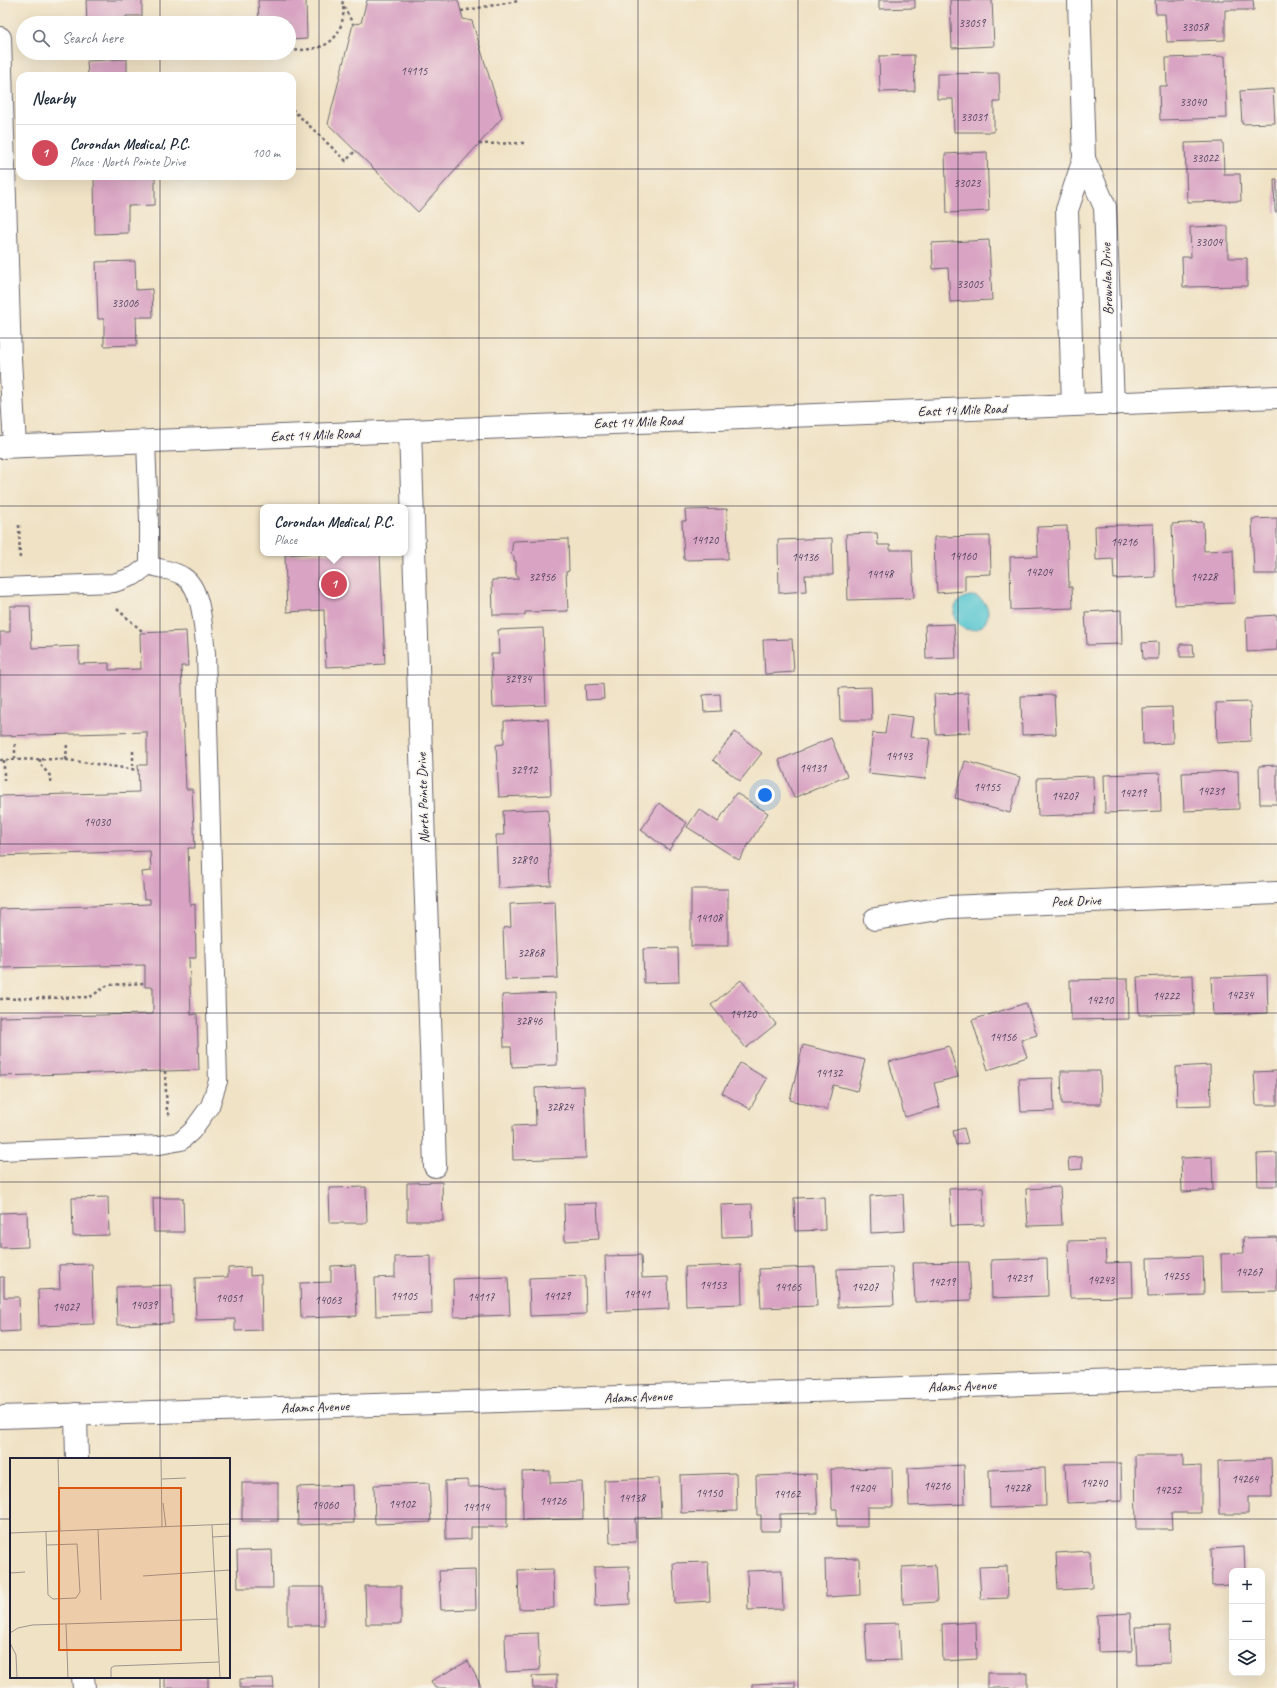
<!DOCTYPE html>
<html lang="en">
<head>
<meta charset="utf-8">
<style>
	body { margin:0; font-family:Caveat,sans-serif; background:#f2f2f3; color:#1f2937 }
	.controls { position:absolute; right:12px; bottom:12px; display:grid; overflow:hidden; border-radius:8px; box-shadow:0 4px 16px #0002 }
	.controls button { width:36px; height:36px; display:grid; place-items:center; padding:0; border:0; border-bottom:1px solid #e0e1e3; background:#fff; color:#1f2937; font:20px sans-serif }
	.you { position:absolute; left:765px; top:795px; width:14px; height:14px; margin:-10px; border:3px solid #fff; border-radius:50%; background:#1a73e8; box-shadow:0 0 0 6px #1a73e833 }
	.badge { display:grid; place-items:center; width:26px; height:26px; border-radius:50%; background:#d1495b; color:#fff; font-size:13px; font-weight:700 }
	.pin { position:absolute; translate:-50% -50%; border:2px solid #fff; box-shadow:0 1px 4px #0006 }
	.popup { position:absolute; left:260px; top:504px; width:148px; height:52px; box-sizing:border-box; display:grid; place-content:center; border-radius:8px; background:#fff; filter:drop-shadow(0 1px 3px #0005); font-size:13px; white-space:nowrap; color:#747a83 }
	.popup b { font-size:15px; color:#1f2937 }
	.popup::after { content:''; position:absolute; left:50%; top:100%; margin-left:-8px; border:8px solid transparent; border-top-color:#fff }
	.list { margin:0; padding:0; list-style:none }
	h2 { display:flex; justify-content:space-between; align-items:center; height:52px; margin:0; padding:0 16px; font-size:17px }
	h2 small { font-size:13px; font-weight:400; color:#747a83 }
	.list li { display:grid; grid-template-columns:26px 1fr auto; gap:12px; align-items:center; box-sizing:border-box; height:56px; padding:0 16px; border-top:1px solid #e0e1e3 }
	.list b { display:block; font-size:15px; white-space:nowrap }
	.list p { margin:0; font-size:13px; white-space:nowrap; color:#747a83 }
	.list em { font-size:13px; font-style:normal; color:#747a83 }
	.icon { flex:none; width:22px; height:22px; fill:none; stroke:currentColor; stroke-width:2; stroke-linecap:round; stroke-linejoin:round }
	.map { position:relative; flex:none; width:1277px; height:1688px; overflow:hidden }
	.search { position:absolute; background:#fff; box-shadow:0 4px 16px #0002; left:16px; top:16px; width:280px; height:44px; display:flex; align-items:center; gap:10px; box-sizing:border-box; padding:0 14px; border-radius:22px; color:#747a83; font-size:15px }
	.panel { position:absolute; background:#fff; box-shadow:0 4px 16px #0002; left:16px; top:72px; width:280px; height:108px; border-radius:12px }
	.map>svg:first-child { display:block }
	.water { fill:#5bc8d1; stroke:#3e7586 }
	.building { fill:#d9a4c3 }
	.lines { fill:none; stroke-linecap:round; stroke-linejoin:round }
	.service-casing { stroke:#6a656b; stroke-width:20 }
	.minor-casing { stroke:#6a656b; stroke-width:24 }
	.secondary-casing { stroke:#6a656b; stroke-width:24 }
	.path { stroke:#6a656b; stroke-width:2.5; stroke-dasharray:3 3; stroke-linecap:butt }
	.service { stroke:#fff; stroke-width:18 }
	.minor { stroke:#fff; stroke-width:22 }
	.secondary { stroke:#fff; stroke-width:22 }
	.grid { fill:none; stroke:#22223b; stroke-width:1; stroke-opacity:0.55 }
	.labels { text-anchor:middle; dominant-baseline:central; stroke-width:3; stroke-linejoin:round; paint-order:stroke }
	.number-label { font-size:12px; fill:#50425d }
	.street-label { font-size:14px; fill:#22223b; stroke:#f7f3e8 }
	.inset-road { fill:none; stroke:#9e958e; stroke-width:1 }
	.view { fill:#de560e; fill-opacity:0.15; stroke:#de560e; stroke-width:2 }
	.inset-edge { fill:none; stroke:#22223b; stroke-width:2 }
</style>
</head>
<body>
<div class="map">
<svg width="1277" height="1688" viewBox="0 0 1277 1688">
	<rect width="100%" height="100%" fill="#f7f3e8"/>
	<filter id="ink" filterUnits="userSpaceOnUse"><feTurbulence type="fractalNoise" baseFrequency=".025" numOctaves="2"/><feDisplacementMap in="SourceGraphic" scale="8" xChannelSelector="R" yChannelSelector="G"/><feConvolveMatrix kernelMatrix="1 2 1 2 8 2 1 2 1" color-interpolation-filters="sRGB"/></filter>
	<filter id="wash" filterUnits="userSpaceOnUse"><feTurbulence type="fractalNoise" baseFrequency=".012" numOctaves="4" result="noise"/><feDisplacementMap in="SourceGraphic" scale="16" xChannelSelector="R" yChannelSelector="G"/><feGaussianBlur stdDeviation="0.9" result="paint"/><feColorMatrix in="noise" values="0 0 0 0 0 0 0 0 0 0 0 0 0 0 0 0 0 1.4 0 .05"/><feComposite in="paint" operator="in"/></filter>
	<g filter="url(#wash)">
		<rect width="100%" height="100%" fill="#f0e2c5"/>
		<circle class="water" cx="971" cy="613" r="17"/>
		<g id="blocks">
			<g class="building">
				<polygon points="86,0 142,0 142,16 126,16 126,23 87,23"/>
				<polygon points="258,0 306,0 307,39 289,40 289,23 259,23"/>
				<polygon points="367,0 458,0 463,19 472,21 502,118 418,212 328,124 353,24 361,23"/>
				<polygon points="879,0 915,0 915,8 879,9"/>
				<polygon points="950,0 992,0 994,46 952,48"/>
				<polygon points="1155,0 1253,0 1254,10 1225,10 1225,40 1167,42 1165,14 1156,14"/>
				<polygon points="914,55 915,91 880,92 879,56"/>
				<polygon points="1225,56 1227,118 1160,120 1159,86 1167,86 1166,58"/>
				<polygon points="127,59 127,76 88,76 87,61"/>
				<polygon points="999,73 1000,102 994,102 994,132 954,132 953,99 937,99 937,74"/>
				<polygon points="1273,89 1275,123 1242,124 1240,91"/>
				<polygon points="1223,142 1224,174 1240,174 1241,201 1187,202 1185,143"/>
				<polygon points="987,152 989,211 947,213 945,154"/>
				<polygon points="94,176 155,176 155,205 128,206 128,233 95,234"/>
				<polygon points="1274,179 1277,179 1277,212 1275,212"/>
				<polygon points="1228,226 1228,258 1247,258 1247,286 1183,287 1182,257 1191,257 1190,227"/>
				<polygon points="989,240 992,300 950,302 948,268 933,269 932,243"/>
				<polygon points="135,261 136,290 152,289 153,317 136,317 137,345 104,346 104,319 98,319 96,262"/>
				<polygon points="727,509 728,559 684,560 682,521 686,521 685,510"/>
				<polygon points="1277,518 1277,574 1254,574 1252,519"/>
				<polygon points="1203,522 1204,551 1233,550 1235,603 1175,605 1172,524"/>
				<polygon points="1153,524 1155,577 1114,579 1113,559 1096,560 1095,526"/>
				<polygon points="1067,526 1069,587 1072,587 1073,608 1011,610 1010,557 1038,556 1037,527"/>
				<polygon points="877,533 878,545 890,545 890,550 912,550 914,598 848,600 846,534"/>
				<polygon points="990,536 991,574 965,575 965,591 937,593 936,576 935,576 934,537"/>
				<polygon points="832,538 833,575 805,575 806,591 779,593 778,540"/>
				<polygon points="568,539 569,571 566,572 568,611 525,612 525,615 493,615 492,580 518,579 518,575 516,575 516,561 514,561 514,556 511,554 513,541"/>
				<polygon points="316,553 380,553 385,664 326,667 324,610 287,612 285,555"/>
				<polygon points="10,606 30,606 32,648 79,646 79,664 109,663 109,670 141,669 140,633 186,631 188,666 181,666 186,789 192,789 195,848 188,848 190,905 195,904 196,958 189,958 191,1015 197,1014 199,1070 0,1076 0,1017 153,1014 153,987 145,987 145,965 0,968 0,909 150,904 150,899 144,899 142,872 151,871 150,851 0,856 0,796 139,792 138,765 147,765 147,732 0,736 0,632 10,632"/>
				<polygon points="1121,610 1122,644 1087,645 1085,612"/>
				<polygon points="1277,615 1277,650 1247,652 1246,617"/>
				<polygon points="954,624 956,658 926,659 925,625"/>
				<polygon points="543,628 546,705 493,707 491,654 499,654 498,630"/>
				<polygon points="792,639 794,672 765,674 763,640"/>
				<polygon points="1158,642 1158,659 1143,659 1142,643"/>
				<polygon points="1180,644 1193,644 1194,657 1180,657"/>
				<polygon points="603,684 604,699 586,700 585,685"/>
				<polygon points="871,687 872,720 840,720 839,688"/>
				<polygon points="968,693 970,732 936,734 934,694"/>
				<polygon points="720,694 721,711 704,712 703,695"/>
				<polygon points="1054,695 1056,734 1022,735 1021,696"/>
				<polygon points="1250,702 1251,741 1217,743 1216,703"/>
				<polygon points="1172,707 1173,743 1143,744 1142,708"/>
				<polygon points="888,714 913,717 910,737 930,739 925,779 868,773 873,733 885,734"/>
				<polygon points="548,719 551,795 499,797 496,745 504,744 504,721"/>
				<polygon points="735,732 762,753 740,781 713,760"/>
				<polygon points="831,738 847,776 794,798 779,760"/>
				<polygon points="965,761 1020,777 1010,813 955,798"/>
				<polygon points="1277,765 1277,804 1260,804 1259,766"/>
				<polygon points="1238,771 1239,809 1184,811 1182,773"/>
				<polygon points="1160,773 1161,811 1105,813 1104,775"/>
				<polygon points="1093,776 1094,814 1038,816 1037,778"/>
				<polygon points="736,793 768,813 739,860 687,827 699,809 718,822"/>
				<polygon points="659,803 687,823 669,850 641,830"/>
				<polygon points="548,809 551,885 498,888 496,835 504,835 503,811"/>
				<rect x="691" y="889" width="37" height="57"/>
				<polygon points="555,902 558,978 505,980 503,928 511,927 510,904"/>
				<polygon points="678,948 679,982 644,983 643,949"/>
				<polygon points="1193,975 1194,1014 1139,1015 1137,977"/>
				<polygon points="1267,975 1268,1013 1213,1015 1211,977"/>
				<polygon points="1128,979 1129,1019 1071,1020 1070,980"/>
				<polygon points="741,980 776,1024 746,1048 711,1005"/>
				<polygon points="555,993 557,1065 512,1067 511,1047 504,1047 502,995"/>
				<polygon points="1026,1003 1037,1035 1021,1040 1027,1057 988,1070 972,1020"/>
				<polygon points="803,1045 865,1060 857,1091 833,1085 827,1110 790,1100"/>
				<polygon points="949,1046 958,1077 934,1083 940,1107 905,1117 889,1062"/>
				<polygon points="740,1063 767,1079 750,1109 722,1093"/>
				<polygon points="1210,1065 1211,1105 1177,1106 1176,1067"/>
				<polygon points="1061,1071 1100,1071 1101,1104 1062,1104"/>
				<polygon points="1277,1071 1277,1105 1256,1105 1254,1072"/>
				<polygon points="1053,1078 1054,1111 1021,1112 1019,1079"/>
				<polygon points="584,1086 586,1158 513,1160 512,1126 536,1125 535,1088"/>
				<polygon points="964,1128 968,1143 956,1145 953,1131"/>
				<polygon points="1277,1153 1277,1186 1258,1186 1257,1154"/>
				<polygon points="1082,1157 1082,1169 1069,1170 1068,1158"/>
				<polygon points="1212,1157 1213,1190 1182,1192 1181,1158"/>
				<polygon points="442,1182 443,1221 407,1221 407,1183"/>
				<polygon points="366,1187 367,1223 330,1223 329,1188"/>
				<polygon points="983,1187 984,1225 951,1226 949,1189"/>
				<polygon points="1060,1187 1062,1225 1028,1226 1026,1189"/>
				<polygon points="903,1194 905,1231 871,1233 870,1196"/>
				<polygon points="108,1197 109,1235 73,1236 72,1198"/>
				<polygon points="824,1197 825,1230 795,1231 794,1198"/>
				<polygon points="153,1198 183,1198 184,1232 154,1232"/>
				<polygon points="597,1203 599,1239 565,1241 564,1204"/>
				<polygon points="752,1204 753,1236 722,1237 721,1205"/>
				<polygon points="27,1212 28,1247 0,1248 0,1213"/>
				<polygon points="1277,1237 1277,1291 1222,1292 1221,1254 1244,1253 1243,1238"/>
				<polygon points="1105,1240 1106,1263 1132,1262 1133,1297 1070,1298 1068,1241"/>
				<polygon points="641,1255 642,1278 668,1277 669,1309 607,1312 605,1256"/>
				<polygon points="431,1256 432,1314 376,1316 375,1278 395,1277 395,1257"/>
				<polygon points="1203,1256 1204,1295 1148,1297 1147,1258"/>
				<polygon points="1047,1258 1048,1296 992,1298 991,1260"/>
				<polygon points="969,1262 971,1300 915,1302 913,1263"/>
				<polygon points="92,1264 94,1324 39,1326 38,1290 60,1289 59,1265"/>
				<polygon points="355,1265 357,1316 301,1318 300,1283 331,1282 331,1266"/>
				<polygon points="741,1265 742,1304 686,1306 685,1267"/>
				<polygon points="250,1267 250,1276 261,1275 262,1330 235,1331 235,1319 196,1320 195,1278 228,1277 228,1268"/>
				<polygon points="815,1267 817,1306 761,1308 759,1269"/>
				<polygon points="892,1267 894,1305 838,1307 837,1269"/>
				<polygon points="585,1276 586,1314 530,1316 529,1278"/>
				<polygon points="0,1277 4,1277 4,1297 19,1297 20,1331 0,1332"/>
				<polygon points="508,1277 510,1315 454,1317 453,1279"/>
				<polygon points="172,1285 173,1323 117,1325 116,1287"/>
				<polygon points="1135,1455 1183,1455 1183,1467 1201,1466 1201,1513 1171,1513 1172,1529 1136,1529"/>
				<polygon points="1271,1459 1272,1497 1248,1497 1248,1514 1219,1514 1218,1461"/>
				<polygon points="1121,1463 1122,1501 1067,1503 1065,1464"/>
				<polygon points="964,1465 965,1504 909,1506 908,1468"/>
				<polygon points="892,1468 893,1507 867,1507 867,1527 837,1527 837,1509 832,1509 831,1469"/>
				<polygon points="1045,1468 1046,1506 990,1508 989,1470"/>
				<polygon points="550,1471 550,1483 582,1482 583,1519 523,1520 522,1472"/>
				<polygon points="736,1473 737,1511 681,1513 680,1475"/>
				<polygon points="816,1474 818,1513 780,1514 780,1531 761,1531 761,1515 757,1515 756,1476"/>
				<polygon points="659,1478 661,1517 635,1518 636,1542 610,1543 609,1518 605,1519 604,1480"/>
				<polygon points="468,1480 468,1487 507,1486 507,1527 471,1527 471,1539 446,1540 445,1481"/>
				<rect x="242" y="1483" width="36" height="38"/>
				<polygon points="429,1483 431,1522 375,1524 374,1485"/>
				<polygon points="353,1485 354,1523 298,1525 297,1487"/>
				<polygon points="1244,1547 1245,1571 1232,1571 1232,1585 1212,1586 1211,1549"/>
				<polygon points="272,1550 273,1588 238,1588 237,1551"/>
				<polygon points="1090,1551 1092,1588 1058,1590 1056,1553"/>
				<polygon points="859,1558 860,1595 826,1597 825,1559"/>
				<polygon points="708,1562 710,1601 675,1603 673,1563"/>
				<polygon points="935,1565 937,1602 903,1604 902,1567"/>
				<polygon points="629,1566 630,1604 595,1606 594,1567"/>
				<polygon points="1007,1566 1008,1598 981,1599 979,1567"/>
				<polygon points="553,1569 554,1608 519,1609 518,1570"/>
				<polygon points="475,1570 476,1609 441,1610 439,1571"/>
				<polygon points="782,1570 783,1609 748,1610 747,1571"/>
				<polygon points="365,1586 401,1586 401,1624 366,1624"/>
				<polygon points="288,1587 323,1587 324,1625 288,1625"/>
				<polygon points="1130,1613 1132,1651 1098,1652 1097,1615"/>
				<polygon points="976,1622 977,1659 943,1661 942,1624"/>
				<polygon points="899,1623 901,1660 867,1661 865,1624"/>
				<polygon points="1169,1626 1170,1663 1137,1664 1135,1627"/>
				<polygon points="538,1633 540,1670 506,1672 505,1634"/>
				<polygon points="468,1661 482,1688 435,1688 431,1681"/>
				<rect x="987" y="1673" width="40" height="15"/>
				<polygon points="557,1675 557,1688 533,1688 532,1676"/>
				<rect x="165" y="1677" width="43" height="11"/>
				<polygon points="273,1678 274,1688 240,1688 240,1679"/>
				<polygon points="795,1682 795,1688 752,1688 752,1684"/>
			</g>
		</g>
	</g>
	<g filter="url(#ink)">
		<use href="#blocks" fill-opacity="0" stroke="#6a656b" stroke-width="1"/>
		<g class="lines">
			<defs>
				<g id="service">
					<polyline points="146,442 149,520 149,565"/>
					<path d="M0,587L114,583L134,576L149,565C159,569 175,570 184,577C203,589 203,631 206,653L218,1081L210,1106L192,1131L181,1141L160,1145L0,1151"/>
				</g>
				<g id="minor">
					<polyline points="0,38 10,359 15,446"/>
					<polyline points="1084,159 1105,207 1113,404"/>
					<polyline points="1073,405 1067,210 1084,159 1079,0"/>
					<polyline points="410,431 435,1166"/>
					<polyline points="875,919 950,907 1277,893"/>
					<polyline points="76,1414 77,1459"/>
					<polyline points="0,1417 1277,1376"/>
					<polyline points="83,1677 84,1688"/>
				</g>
				<polyline id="secondary" points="0,447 1277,397"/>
			</defs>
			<use href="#service" class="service-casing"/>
			<use href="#minor" class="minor-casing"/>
			<use href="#secondary" class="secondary-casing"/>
			<g class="path">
				<polyline points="344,7 353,24"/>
				<polyline points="461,11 518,1"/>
				<path d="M289,51C312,49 333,50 341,25C344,16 344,9 342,0"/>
				<polyline points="224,54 239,53"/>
				<polyline points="292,109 346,161 355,151"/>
				<polyline points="479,144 524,143"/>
				<polyline points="19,525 20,561"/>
				<polyline points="117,609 142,631 142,633"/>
				<polyline points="15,744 15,760"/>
				<polyline points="133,751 133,770"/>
				<polyline points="40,759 40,764 51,777 51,783"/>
				<polyline points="0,760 60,759 138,770"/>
				<polyline points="4,760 4,784"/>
				<polyline points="66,760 67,743"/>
				<polyline points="0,999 90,997 108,985 145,983"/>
				<polyline points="165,1071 167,1112 171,1116"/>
			</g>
			<use href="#service" class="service"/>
			<use href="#minor" class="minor"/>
			<use href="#secondary" class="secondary"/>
		</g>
	</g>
	<path class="grid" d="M160,0V23M319,0V1688M479,0V1688M638,0V1688M798,0V1688M958,0V1688M1117,0V1688M160,53V76M0,169H20M292,169H1277M160,176V1459M0,338H1277M0,506H1277M0,675H1277M0,844H1277M0,1013H1277M0,1182H1277M0,1350H1277M0,1519H11M229,1519H1277M160,1677V1688"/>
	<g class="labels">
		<g class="number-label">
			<text x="972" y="23">33059</text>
			<text x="1195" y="27">33058</text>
			<text x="414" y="71">14115</text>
			<text x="1193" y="102">33040</text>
			<text x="974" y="117">33031</text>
			<text x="1205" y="158">33022</text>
			<text x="967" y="183">33023</text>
			<text x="1209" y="242">33004</text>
			<text x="970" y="284">33005</text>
			<text x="125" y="303">33006</text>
			<text x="705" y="540">14120</text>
			<text x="1124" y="542">14216</text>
			<text x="963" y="556">14160</text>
			<text x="805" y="557">14136</text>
			<text x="1039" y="572">14204</text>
			<text x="880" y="574">14148</text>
			<text x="542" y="577">32956</text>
			<text x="1204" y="577">14228</text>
			<text x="518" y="679">32934</text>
			<text x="899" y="756">14143</text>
			<text x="813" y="768">14131</text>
			<text x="524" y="770">32912</text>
			<text x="987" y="787">14155</text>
			<text x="1211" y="791">14231</text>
			<text x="1133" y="793">14219</text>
			<text x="1065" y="796">14207</text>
			<text x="97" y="822">14030</text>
			<text x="524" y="860">32890</text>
			<text x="709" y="918">14108</text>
			<text x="531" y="953">32868</text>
			<text x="1240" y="995">14234</text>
			<text x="1166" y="996">14222</text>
			<text x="1100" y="1000">14210</text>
			<text x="743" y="1014">14120</text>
			<text x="529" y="1021">32846</text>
			<text x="1003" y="1037">14156</text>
			<text x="829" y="1073">14132</text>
			<text x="560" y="1107">32824</text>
			<text x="1249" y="1272">14267</text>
			<text x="1176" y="1276">14255</text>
			<text x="1019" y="1278">14231</text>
			<text x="1101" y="1280">14243</text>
			<text x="942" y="1282">14219</text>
			<text x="713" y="1285">14153</text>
			<text x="788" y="1287">14165</text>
			<text x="865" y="1287">14207</text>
			<text x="637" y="1294">14141</text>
			<text x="404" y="1296">14105</text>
			<text x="557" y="1296">14129</text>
			<text x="481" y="1297">14117</text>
			<text x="229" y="1298">14051</text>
			<text x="328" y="1300">14063</text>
			<text x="144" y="1305">14039</text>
			<text x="66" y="1307">14027</text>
			<text x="1245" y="1479">14264</text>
			<text x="1094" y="1483">14240</text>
			<text x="937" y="1486">14216</text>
			<text x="862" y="1488">14204</text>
			<text x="1017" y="1488">14228</text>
			<text x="1168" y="1490">14252</text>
			<text x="709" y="1493">14150</text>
			<text x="787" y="1494">14162</text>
			<text x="632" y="1498">14138</text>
			<text x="553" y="1501">14126</text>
			<text x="402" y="1504">14102</text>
			<text x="325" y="1505">14060</text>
			<text x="476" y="1507">14114</text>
		</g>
		<g class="street-label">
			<text transform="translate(1107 279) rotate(-92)">Brownlea Drive</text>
			<text transform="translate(962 410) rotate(-2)">East 14 Mile Road</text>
			<text transform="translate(638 422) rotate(-2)">East 14 Mile Road</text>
			<text transform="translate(315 435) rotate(-2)">East 14 Mile Road</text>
			<text transform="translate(423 798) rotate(-92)">North Pointe Drive</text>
			<text transform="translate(1076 901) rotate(-2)">Peck Drive</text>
			<text transform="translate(962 1386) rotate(-2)">Adams Avenue</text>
			<text transform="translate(638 1397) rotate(-2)">Adams Avenue</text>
			<text transform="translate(315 1407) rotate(-2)">Adams Avenue</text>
		</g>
	</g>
	<g transform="translate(10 1458)">
		<rect width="220" height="220" fill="#f0e2c5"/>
		<path class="inset-road" d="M48,0L50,73M151,0L152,69M152,21L176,20M153,45L156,69M202,67L210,220M88,72L91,142M36,74L38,137L43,141L66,140L70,134L67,86L37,87M0,75L220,66M202,79L220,78M0,115L15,114M133,118L220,112M56,166L58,220M0,175L8,170L22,167L208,161M0,185L6,197L7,220M101,220V210L104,208L209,204"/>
		<path class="view" d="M49,30H171V192H49Z"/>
		<rect width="220" height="220" class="inset-edge"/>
	</g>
</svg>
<div class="controls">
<button>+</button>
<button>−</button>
<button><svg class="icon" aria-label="layers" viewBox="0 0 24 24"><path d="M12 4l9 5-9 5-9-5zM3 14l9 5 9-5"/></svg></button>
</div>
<div class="you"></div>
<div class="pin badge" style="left:334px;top:584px">1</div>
<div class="popup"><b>Corondan Medical, P.C.</b>Place</div>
<div class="search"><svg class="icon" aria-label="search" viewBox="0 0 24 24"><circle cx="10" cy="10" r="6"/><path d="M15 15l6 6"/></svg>Search here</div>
<section class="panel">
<h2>Nearby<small></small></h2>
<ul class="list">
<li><span class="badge">1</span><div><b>Corondan Medical, P.C.</b><p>Place · North Pointe Drive</p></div><em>100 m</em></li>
</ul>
</section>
</div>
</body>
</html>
